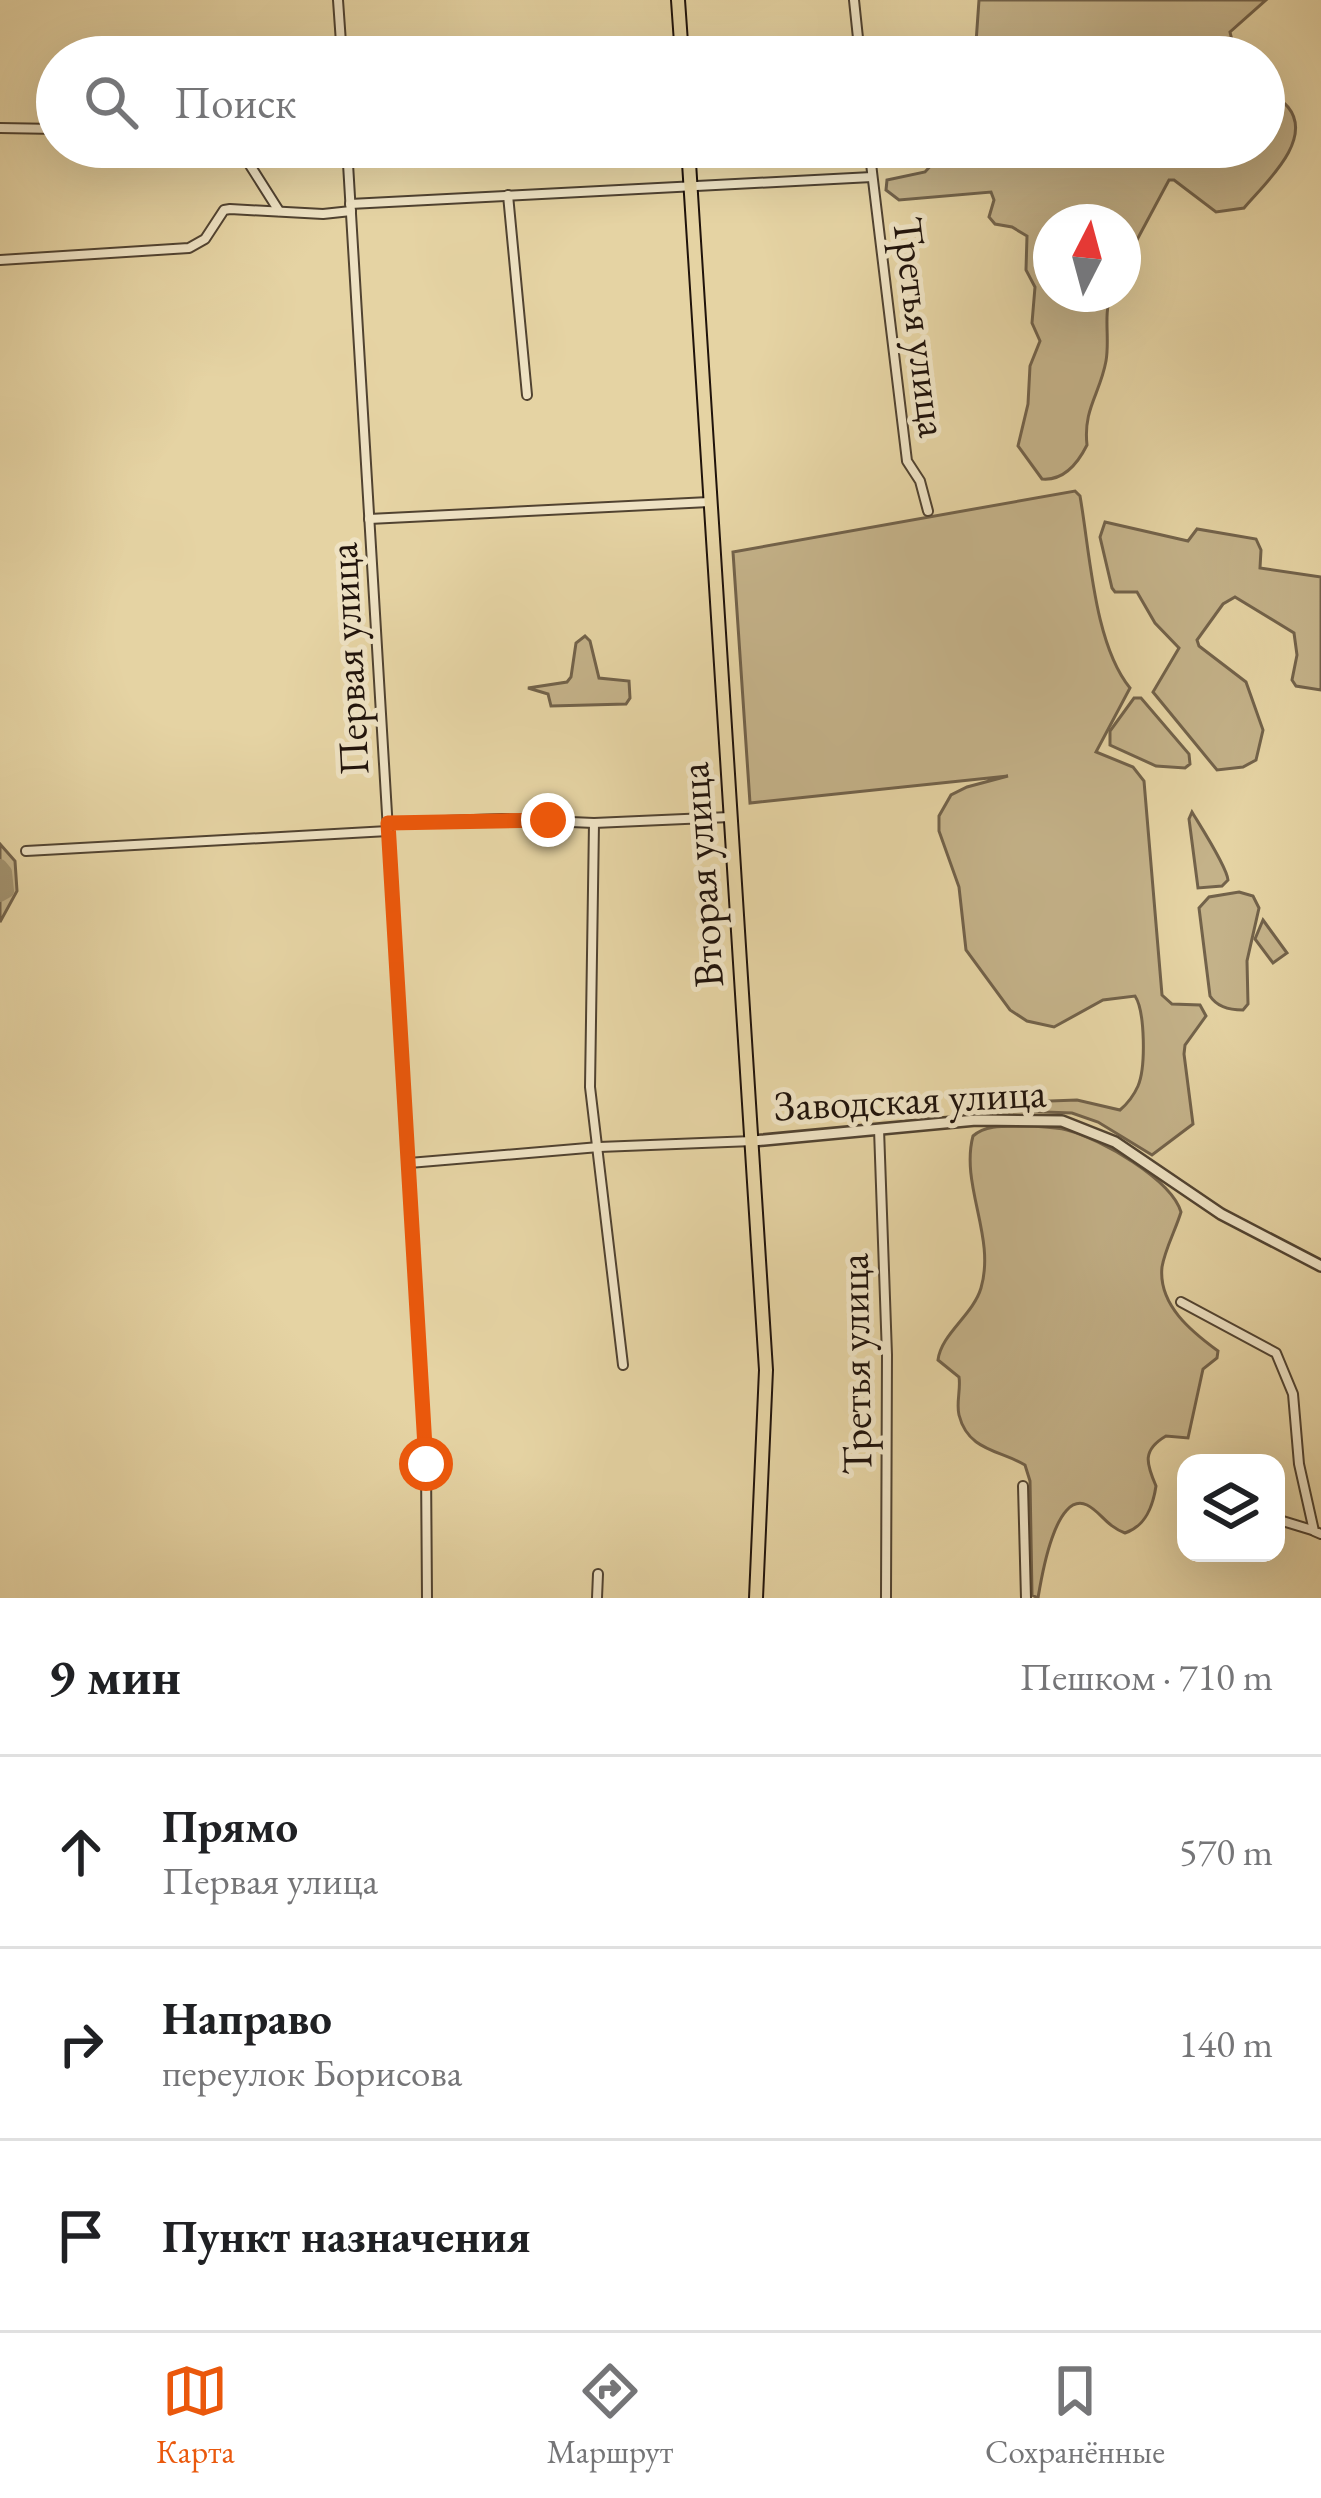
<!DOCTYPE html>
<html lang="ru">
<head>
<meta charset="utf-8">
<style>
	body { margin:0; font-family:"EB Garamond",serif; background:#f2f2f2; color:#202124 }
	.controls { position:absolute; right:36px; bottom:36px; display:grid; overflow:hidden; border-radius:24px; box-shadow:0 12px 48px #0002 }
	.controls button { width:108px; height:108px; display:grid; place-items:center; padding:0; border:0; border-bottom:3px solid #e0e0e0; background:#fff; color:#202124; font:60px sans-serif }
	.compass { position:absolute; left:1033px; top:204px; width:108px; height:108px; border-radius:50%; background:#fff; box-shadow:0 12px 48px #0002; rotate:6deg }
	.stop { position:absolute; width:36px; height:36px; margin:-27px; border:9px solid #ea580c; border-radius:50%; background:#fff }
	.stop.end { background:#ea580c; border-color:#fff; box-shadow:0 3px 12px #0008 }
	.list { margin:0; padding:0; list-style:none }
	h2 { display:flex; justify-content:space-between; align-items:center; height:156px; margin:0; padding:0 48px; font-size:51px }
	h2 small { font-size:39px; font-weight:400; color:#757577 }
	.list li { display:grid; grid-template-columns:78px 1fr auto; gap:36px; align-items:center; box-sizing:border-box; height:192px; padding:0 48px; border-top:3px solid #e0e0e0 }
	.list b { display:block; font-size:45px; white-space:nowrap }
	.list p { margin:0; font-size:39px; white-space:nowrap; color:#757577 }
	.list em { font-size:39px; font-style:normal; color:#757577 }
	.icon { flex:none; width:66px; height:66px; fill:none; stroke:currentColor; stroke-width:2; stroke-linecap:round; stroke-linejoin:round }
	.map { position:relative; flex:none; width:1321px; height:1598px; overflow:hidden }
	.search { position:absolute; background:#fff; box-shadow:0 12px 48px #0002; left:36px; right:36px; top:36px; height:132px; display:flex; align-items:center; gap:30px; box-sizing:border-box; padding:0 42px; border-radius:66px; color:#757577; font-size:45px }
	.sheet { height:732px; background:#fff }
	nav { display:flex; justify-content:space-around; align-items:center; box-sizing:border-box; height:168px; border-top:3px solid #e0e0e0; background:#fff; font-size:33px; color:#757577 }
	nav a { display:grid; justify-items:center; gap:6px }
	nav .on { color:#ea580c }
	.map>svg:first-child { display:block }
	.green { fill:#c4b289; stroke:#72624a; stroke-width:3 }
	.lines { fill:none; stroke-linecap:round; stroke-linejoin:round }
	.river { stroke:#a2926f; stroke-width:14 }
	.minor-casing { stroke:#514331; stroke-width:12 }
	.tertiary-casing { stroke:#514331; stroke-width:14 }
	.primary-casing { stroke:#20130b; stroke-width:16 }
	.minor { stroke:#eee2c3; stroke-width:8 }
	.tertiary { stroke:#eee2c3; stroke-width:9 }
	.primary { stroke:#e5d3a3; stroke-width:12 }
	.route { stroke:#ea580c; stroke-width:15 }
	.labels { text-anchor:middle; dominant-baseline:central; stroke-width:10; stroke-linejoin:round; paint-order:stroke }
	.street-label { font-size:42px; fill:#20130b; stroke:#eee2c3 }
</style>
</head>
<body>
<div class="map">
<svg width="1321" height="1598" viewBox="0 0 1321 1598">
	<rect width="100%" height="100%" fill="#e5d3a3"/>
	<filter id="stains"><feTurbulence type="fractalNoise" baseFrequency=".00167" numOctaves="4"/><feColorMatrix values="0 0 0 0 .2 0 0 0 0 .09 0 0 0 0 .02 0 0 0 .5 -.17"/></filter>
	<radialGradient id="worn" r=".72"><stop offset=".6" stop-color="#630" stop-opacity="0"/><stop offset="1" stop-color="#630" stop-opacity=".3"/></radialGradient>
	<g class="green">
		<polygon points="979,0 1266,0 1230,32 1236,57 975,57"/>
		<path d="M1264,89C1271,94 1282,100 1288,107C1315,140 1263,185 1244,208L1216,212L1174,180H1169L1123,266V222H1051V294H1111C1103,315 1110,339 1106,361C1100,394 1083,409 1087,445C1078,463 1064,481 1042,479L1018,446L1028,404L1030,366L1040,341L1032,323L1035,287L1026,270L1027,236L1012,227L995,224L989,217L994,200L991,192L899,200L886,190L887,180L925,172L948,147H1264Z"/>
		<path d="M1075,491L1080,496C1090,552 1094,644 1130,688L1096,752L1133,767L1144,781L1162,995L1172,1004L1200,1005L1206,1016L1185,1045L1184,1054L1193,1124L1152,1155L1098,1122L1072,1113L965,1109L969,1104L1077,1100L1120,1110C1127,1104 1134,1095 1138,1086C1146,1067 1145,1011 1135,996L1103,1000L1054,1027L1027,1021L1010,1010L966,950L959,887L939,831V816L951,795L967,787L1008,776L750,803L733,552Z"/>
		<polygon points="1105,522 1188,541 1197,529 1256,539 1261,550 1260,568 1321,577 1321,690 1296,686 1292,680 1297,655 1294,633 1235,597 1223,604 1197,640 1199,646 1246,682 1263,730 1256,760 1243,767 1217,770 1153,692 1179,648 1155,623 1137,592 1115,592 1112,588 1100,537"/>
		<polygon points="585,636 590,641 599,678 629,681 630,698 626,704 551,706 548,694 528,688 567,682 571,677 576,643"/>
		<polygon points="1134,698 1141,698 1189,754 1190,764 1185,768 1156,766 1110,745 1110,731"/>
		<path d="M1192,812C1201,827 1227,867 1228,880L1222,886L1198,888L1189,819Z"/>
		<polygon points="0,844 15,861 17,891 0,922"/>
		<path d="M1239,892L1253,896L1259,908L1247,961L1248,1004L1243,1010C1231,1010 1217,1007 1210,996L1199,908L1209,897Z"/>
		<polygon points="1263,920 1287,953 1273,963 1255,939"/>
		<path d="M1029,1126C1042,1127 1055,1127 1067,1130C1101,1139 1171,1179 1181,1212C1176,1229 1165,1249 1162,1267C1158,1305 1192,1332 1218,1351L1217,1358L1203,1369L1188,1438L1166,1436C1142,1450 1146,1463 1156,1486C1153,1506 1146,1526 1125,1533C1106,1526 1101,1512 1087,1505C1055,1490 1041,1580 1038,1598L1032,1595L1030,1481L1025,1465C1000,1450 968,1451 959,1415C956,1403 961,1389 959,1377L938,1360C941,1334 973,1315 981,1288C996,1237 960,1185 973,1136C988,1123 1010,1127 1029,1126Z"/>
	</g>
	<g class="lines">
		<polyline class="river" points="0,866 5,872 7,891 0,895"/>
		<defs>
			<g id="minor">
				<polyline points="338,0 342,57"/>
				<polyline points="854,0 860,57"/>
				<polyline points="0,128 57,129"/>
				<polyline points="227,147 248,162 279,211"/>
				<polyline points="347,147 426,1464 427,1598"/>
				<polyline points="869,147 907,461 920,481 928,511"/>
				<polyline points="508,195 527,395"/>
				<polyline points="350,204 872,177"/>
				<polyline points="0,260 189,248 205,239 224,210 230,209 323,214 351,211"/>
				<polyline points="369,519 709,502"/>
				<polyline points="388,823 502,819 594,823 730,817"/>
				<polyline points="594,823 590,1087 623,1365"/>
				<polyline points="26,851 388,831"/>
				<polyline points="879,1129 887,1355 886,1598"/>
				<polyline points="409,1163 599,1147 753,1141"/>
				<polyline points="1181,1302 1276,1353 1293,1394 1299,1464 1314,1531 1321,1534"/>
				<polyline points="1023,1486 1026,1598"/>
				<polyline points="1276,1519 1312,1530"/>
				<polyline points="597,1598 598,1574"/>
			</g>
			<polyline id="tertiary" points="753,1141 976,1120 1062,1121 1115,1142 1221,1214 1321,1266"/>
			<g id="primary">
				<polyline points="678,0 682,57"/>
				<polyline points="688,147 766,1370 756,1598"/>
			</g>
		</defs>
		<use href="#minor" class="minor-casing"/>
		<use href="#tertiary" class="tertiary-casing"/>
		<use href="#primary" class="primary-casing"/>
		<use href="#minor" class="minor"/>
		<use href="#tertiary" class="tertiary"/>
		<use href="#primary" class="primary"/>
	</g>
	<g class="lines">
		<polyline class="route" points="426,1464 388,823 548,820"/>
	</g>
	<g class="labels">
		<g class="street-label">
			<text transform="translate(921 327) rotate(83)">Третья улица</text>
			<text transform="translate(348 659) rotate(-93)">Первая улица</text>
			<text transform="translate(701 875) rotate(-94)">Вторая улица</text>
			<text transform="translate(910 1099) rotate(-3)">Заводская улица</text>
			<text transform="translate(855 1364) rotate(-91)">Третья улица</text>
		</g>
	</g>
	<rect width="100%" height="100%" filter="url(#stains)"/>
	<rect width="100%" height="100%" fill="url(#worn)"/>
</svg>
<div class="controls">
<button><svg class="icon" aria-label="layers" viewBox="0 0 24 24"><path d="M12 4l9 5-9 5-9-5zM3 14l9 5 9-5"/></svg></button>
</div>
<svg class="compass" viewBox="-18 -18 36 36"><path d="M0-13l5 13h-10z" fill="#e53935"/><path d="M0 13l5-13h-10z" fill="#757577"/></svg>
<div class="stop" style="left:426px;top:1464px"></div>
<div class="stop end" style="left:548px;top:820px"></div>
<div class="search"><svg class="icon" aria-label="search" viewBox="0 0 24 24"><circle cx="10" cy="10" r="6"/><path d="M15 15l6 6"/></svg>Поиск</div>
</div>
<section class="sheet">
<h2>9 мин<small>Пешком · 710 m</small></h2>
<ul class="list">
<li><svg class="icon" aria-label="ahead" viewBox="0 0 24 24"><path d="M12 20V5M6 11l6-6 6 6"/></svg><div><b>Прямо</b><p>Первая улица</p></div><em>570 m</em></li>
<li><svg class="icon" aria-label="right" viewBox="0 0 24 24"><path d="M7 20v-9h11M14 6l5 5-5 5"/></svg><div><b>Направо</b><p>переулок Борисова</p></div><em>140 m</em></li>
<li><svg class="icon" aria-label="arrive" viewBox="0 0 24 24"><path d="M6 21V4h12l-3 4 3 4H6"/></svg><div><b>Пункт назначения</b></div></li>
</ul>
</section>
<nav>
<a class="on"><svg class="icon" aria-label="map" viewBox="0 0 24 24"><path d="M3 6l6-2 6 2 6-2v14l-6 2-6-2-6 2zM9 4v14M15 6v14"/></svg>Карта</a>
<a><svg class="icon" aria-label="directions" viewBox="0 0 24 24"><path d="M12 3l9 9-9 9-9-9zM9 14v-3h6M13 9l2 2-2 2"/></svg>Маршрут</a>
<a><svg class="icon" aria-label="saved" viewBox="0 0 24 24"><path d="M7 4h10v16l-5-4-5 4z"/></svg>Сохранённые</a>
</nav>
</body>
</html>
